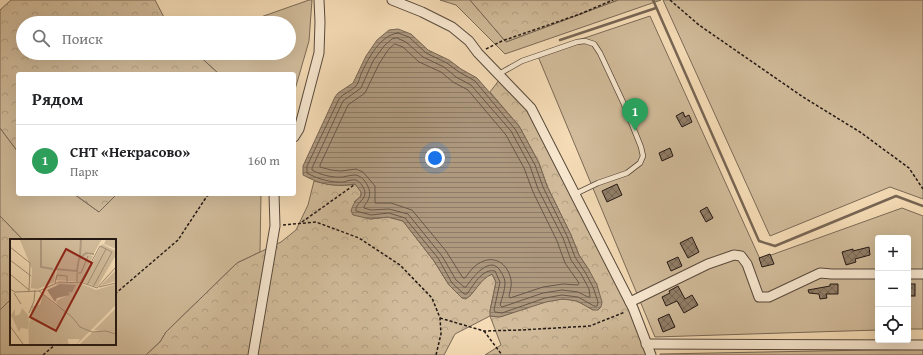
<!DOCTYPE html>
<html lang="ru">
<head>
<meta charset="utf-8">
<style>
	body { margin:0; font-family:"Gentium Book Plus",serif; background:#f2f2f2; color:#202124 }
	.controls { position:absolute; right:12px; bottom:12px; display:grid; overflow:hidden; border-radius:4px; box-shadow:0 4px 16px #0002 }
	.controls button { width:36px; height:36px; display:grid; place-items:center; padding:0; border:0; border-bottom:1px solid #e0e0e0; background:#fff; color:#202124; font:20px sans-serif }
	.you { position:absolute; left:435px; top:158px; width:14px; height:14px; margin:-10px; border:3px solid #fff; border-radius:50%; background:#1a73e8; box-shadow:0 0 0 6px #1a73e833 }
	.badge { display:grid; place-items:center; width:26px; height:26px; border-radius:50%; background:#8f2418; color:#fff; font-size:13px; font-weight:700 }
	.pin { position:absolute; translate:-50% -33px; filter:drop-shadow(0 1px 2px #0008) }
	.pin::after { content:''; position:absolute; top:21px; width:14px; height:12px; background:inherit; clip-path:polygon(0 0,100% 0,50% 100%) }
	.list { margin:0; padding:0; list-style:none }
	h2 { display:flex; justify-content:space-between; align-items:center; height:52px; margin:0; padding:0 16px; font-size:17px }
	h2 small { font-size:13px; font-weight:400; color:#757577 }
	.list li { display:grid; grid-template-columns:26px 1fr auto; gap:12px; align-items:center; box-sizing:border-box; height:72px; padding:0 16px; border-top:1px solid #e0e0e0 }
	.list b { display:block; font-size:15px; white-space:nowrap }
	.list p { margin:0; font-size:13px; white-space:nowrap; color:#757577 }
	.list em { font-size:13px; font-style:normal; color:#757577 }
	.icon { flex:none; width:22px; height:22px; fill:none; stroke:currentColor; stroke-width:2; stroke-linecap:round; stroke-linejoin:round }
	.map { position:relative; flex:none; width:923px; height:355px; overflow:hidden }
	.search { position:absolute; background:#fff; box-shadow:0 4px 16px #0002; left:16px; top:16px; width:280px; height:44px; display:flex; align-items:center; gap:10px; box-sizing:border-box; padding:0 14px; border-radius:22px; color:#757577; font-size:15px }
	.panel { position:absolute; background:#fff; box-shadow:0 4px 16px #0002; left:16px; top:72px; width:280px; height:124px; border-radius:4px }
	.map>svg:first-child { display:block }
	.green { fill:#d1bb9a; stroke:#7a6a57 }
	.forest { fill:url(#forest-crowns); stroke:#7a6a57 }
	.water { fill:url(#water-rules); stroke:#776554 }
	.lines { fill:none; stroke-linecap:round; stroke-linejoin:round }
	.shore { stroke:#69584a; stroke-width:1 }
	.stream { stroke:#776554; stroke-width:2.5 }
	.building { fill:url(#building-cross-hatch); stroke:#241814 }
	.lane-casing { stroke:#58493c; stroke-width:6 }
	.street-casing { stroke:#58493c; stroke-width:11 }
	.path { stroke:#241814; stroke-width:1.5; stroke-dasharray:3 2; stroke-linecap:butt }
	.lane { stroke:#f8e8d0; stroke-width:4.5 }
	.street { stroke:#f8e8d0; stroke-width:9 }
	.inset-river { fill:none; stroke:#ae997f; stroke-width:2 }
	.inset-road { fill:none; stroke:#a18e75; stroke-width:1 }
	.view { fill:#8f2418; fill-opacity:0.15; stroke:#8f2418; stroke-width:2 }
	.inset-edge { fill:none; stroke:#241814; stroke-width:2 }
</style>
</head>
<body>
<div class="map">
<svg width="923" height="355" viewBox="0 0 923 355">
	<defs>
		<pattern id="forest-crowns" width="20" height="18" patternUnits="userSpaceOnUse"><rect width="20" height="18" fill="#d1bb9a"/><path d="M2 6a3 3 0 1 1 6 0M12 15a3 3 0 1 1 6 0" fill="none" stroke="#b3a084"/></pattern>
		<pattern id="water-rules" width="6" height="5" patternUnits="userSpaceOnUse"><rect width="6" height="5" fill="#ae997f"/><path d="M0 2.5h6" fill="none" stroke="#8d7c67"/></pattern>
		<pattern id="building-cross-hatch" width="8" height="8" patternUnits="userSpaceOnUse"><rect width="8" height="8" fill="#917e68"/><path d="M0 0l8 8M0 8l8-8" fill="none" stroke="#766654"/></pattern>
	</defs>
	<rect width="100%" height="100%" fill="#f5dcb6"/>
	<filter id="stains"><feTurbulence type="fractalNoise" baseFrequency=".005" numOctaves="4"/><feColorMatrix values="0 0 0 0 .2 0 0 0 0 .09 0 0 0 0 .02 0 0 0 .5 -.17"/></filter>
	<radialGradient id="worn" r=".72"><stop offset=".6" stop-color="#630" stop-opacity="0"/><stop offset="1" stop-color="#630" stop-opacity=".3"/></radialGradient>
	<g class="green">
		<polygon points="309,0 312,0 309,41 294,93 294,74 219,74 196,53 289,53 289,23 244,23"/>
		<polygon points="440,0 470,0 506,42 618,0 661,0 505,54 456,5"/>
		<polygon points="663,0 923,0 923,199 890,187 770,236"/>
		<polygon points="650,16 760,259 902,208 923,216 923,329 908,329 908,238 878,238 878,330 655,337 537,54"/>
		<polygon points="0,128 18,152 18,194 74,194 99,212 117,194 261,194 260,252 237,263 166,332 160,342 146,355 0,355 0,310 11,299 11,344 115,344 115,240 23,240 0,216"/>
		<polygon points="923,349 923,355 660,355 660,354"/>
	</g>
	<g class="forest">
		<polygon points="11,0 155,0 167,23 23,23 23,53 196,53 219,74 18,74 18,152 0,128 0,10"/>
		<polygon points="470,0 618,0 506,42"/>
		<path d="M503,75L536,118L625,300L647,355H485L501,345L490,316L455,334L444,355H146L160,342L166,332L237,263L281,242L296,230L308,205L314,181C330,185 340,187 355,184L361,191V196L354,202L370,219L388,217L403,221L434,261L449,285L469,297L484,278L492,274L496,282L490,311L491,316L499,317L503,316C524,309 555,294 576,301C582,303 588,307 593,310L589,270L579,255L571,235L547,186L539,163L519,126L490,92Z"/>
		<polygon points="74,194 117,194 99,212"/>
		<polygon points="0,216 23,240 11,240 11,299 0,310"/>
	</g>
	<path class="water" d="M398,29L411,34L428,50L449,60L461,69L477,78L519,126L539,163L547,186L571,235L579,255L589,270L597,285L602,302L601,307L598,310H593L577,301L563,299L546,302L503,316L499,317L490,316V311L496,282L492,274C478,281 477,291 466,299L462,298L449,285L434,261L403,221L388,217L370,219L353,215L351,211C353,204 355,201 361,196V192L355,184C335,187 321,185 303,175V166L335,97L338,93L353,83L366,56L377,40L389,30Z"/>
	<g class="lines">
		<g class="shore">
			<path d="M398,33L409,37L426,53L447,63L459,72L475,81L515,129L535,165L543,187L567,236L575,257L585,272L593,287L598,302L597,306H594L578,297L562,295L545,298L502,313L495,312L494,310L500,282L495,271C482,268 473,286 467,294H464L452,283L438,258L405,218L389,213L371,215L356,211C355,203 365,201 365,193C365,189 360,181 356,180C353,179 347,181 344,182C331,183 318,179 307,173V166L339,99C343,93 352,91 356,86C359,82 360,77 361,74C368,59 380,35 398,33Z"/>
			<path d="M397,38L406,42L423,57L444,67L456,77L471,85L511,131L530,166L538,189L563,238L571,260L581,274L589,289L590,297H588L578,292L562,290L543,293L502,307L500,305C502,298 505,290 505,283C505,279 503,275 501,272C491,253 472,278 466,287H464L456,280L442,256L408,214L389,209L371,210L364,208V206C372,197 371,189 364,180C362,178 360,176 356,175C352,175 347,176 343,177C333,178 321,175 312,170V168L343,101L361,88L373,61L384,46L392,39Z"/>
			<path d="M395,44L403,47L419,62L441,72L453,82L468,90L506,135L524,168L533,192L557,241L565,263L579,283L578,285L563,284L543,287L510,298L509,296C510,291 512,285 511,280C507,259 488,253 473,268C470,271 468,274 465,278H463L446,251L412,210L391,203H375V186L363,172L356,169L341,171L331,170L320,167V165L348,105L365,93L379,64L388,50Z"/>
		</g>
		<g class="stream">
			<polyline points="653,0 759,241 775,246 896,196 923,206"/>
			<polyline points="560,40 656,8"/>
		</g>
	</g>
	<g class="building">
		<polygon points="683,112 685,117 689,115 692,122 682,127 676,116"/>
		<polygon points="670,148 673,156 662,161 659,153"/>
		<polygon points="617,184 622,195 607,202 602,191"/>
		<polygon points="707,207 713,218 706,222 700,211"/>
		<polygon points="692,237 699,252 688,258 680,243"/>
		<polygon points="869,247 870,255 855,259 856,262 846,265 842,252 853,249 853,251"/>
		<polygon points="770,254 774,264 762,267 759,258"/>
		<polygon points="678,257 682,266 671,271 667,262"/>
		<polygon points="830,284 838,284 838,294 826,294 827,298 820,299 819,294 809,293 808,290 830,286"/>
		<rect x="908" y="284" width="7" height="12"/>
		<polygon points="678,286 685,299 692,295 698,305 684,313 677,301 666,306 662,297 670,293 669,291"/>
		<polygon points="669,314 675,327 663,332 658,319"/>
	</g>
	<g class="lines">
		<defs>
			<polyline id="lane" points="499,74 522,61 577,42 585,41 594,44 600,53 623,102 641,147 643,156 640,163 627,173 598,183 575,194"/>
			<g id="street">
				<polyline points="392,0 422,12 452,27 469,41 478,53 531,108 633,308 651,355"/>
				<polyline points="294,137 299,129 319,53 320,22 319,0"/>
				<polyline points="908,274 923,274"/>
				<polyline points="630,302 708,264 734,255 741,256 747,264 759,297 769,297 820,273 832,274 878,274"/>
				<polyline points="646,344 923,345"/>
				<polyline points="253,355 275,226 274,194"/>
			</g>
		</defs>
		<use href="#lane" class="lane-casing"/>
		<use href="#street" class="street-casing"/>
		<g class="path">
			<polyline points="670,0 699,25 803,97 860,132 909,168 923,189"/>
			<polyline points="486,49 502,41 580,14 613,0"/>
			<polyline points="302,222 354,185"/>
			<polyline points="283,225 316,222 359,238 400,265 432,298 440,318 441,334 436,355"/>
			<polyline points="115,294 178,240 207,196 212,194"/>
			<polyline points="440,318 484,331 521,330 590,326 625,312"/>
			<polyline points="484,331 502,355"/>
			<polyline points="43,355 56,344"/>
		</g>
		<use href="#lane" class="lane"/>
		<use href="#street" class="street"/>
	</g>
	<g transform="translate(10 239)">
		<rect width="106" height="106" fill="#f5dcb6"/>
		<path d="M13,0H92L84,14L76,13L68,20L67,31L46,30L44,43L28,50L21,49L22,30L10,1ZM92,5L106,12V16L87,48L72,43ZM76,15L83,17L70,43L45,41L47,31L68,32L70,20ZM32,55L49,69L59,106H47L41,85L30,88L27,106H19L18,76L20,84L31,64ZM106,69V94L84,91ZM83,93L93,106H69Z" fill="#d1bb9a"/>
		<path d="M96,0H106V10L94,5ZM106,30V42L90,47L105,32ZM50,43L72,45L86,51L106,45V66L66,106L70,100H57L46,62L60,55L59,53L62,54L65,48L46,46ZM35,65L39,79L20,84L22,67ZM12,69L18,76V90L11,89L9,93L1,76L5,70V77L10,75ZM41,85L47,106H27L29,88ZM98,92L106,95V106H93L83,93Z" fill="#d1bb9a"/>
		<path d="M50,45L66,46L62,54L59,53L60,56L47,59L45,63L37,51Z" fill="#ae997f"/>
		<path class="inset-river" d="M31,0V28L43,30M70,17L71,0M45,30L67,32L69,20L76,14L84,15"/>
		<path class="inset-road" d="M0,8L20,24L19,52M0,21L21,37M0,35L19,51M45,44L47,36L57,37V43M67,44V34H71L78,17M70,44L90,7L102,13L83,48M77,46L96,10M89,48L106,44M0,50L5,53L29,52L62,78L70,88L82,93L96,92L106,95M29,52L49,43L73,44L87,49L106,28M4,54L11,65M19,74L24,62L25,51M0,87L13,105"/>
		<path class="view" d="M56,10L82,24L46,92L20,78Z"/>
		<rect width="106" height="106" class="inset-edge"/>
	</g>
	<rect width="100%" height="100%" filter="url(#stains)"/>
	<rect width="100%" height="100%" fill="url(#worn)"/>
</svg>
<div class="controls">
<button>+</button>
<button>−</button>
<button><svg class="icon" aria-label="locate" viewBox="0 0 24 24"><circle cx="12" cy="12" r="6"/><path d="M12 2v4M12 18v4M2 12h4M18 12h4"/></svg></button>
</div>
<div class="you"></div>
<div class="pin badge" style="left:635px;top:131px;background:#2e9e5b">1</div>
<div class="search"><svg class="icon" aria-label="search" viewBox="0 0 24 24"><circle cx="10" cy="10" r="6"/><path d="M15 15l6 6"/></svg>Поиск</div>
<section class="panel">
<h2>Рядом<small></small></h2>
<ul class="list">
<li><span class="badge" style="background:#2e9e5b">1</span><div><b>СНТ «Некрасово»</b><p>Парк</p></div><em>160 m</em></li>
</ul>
</section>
</div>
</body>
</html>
